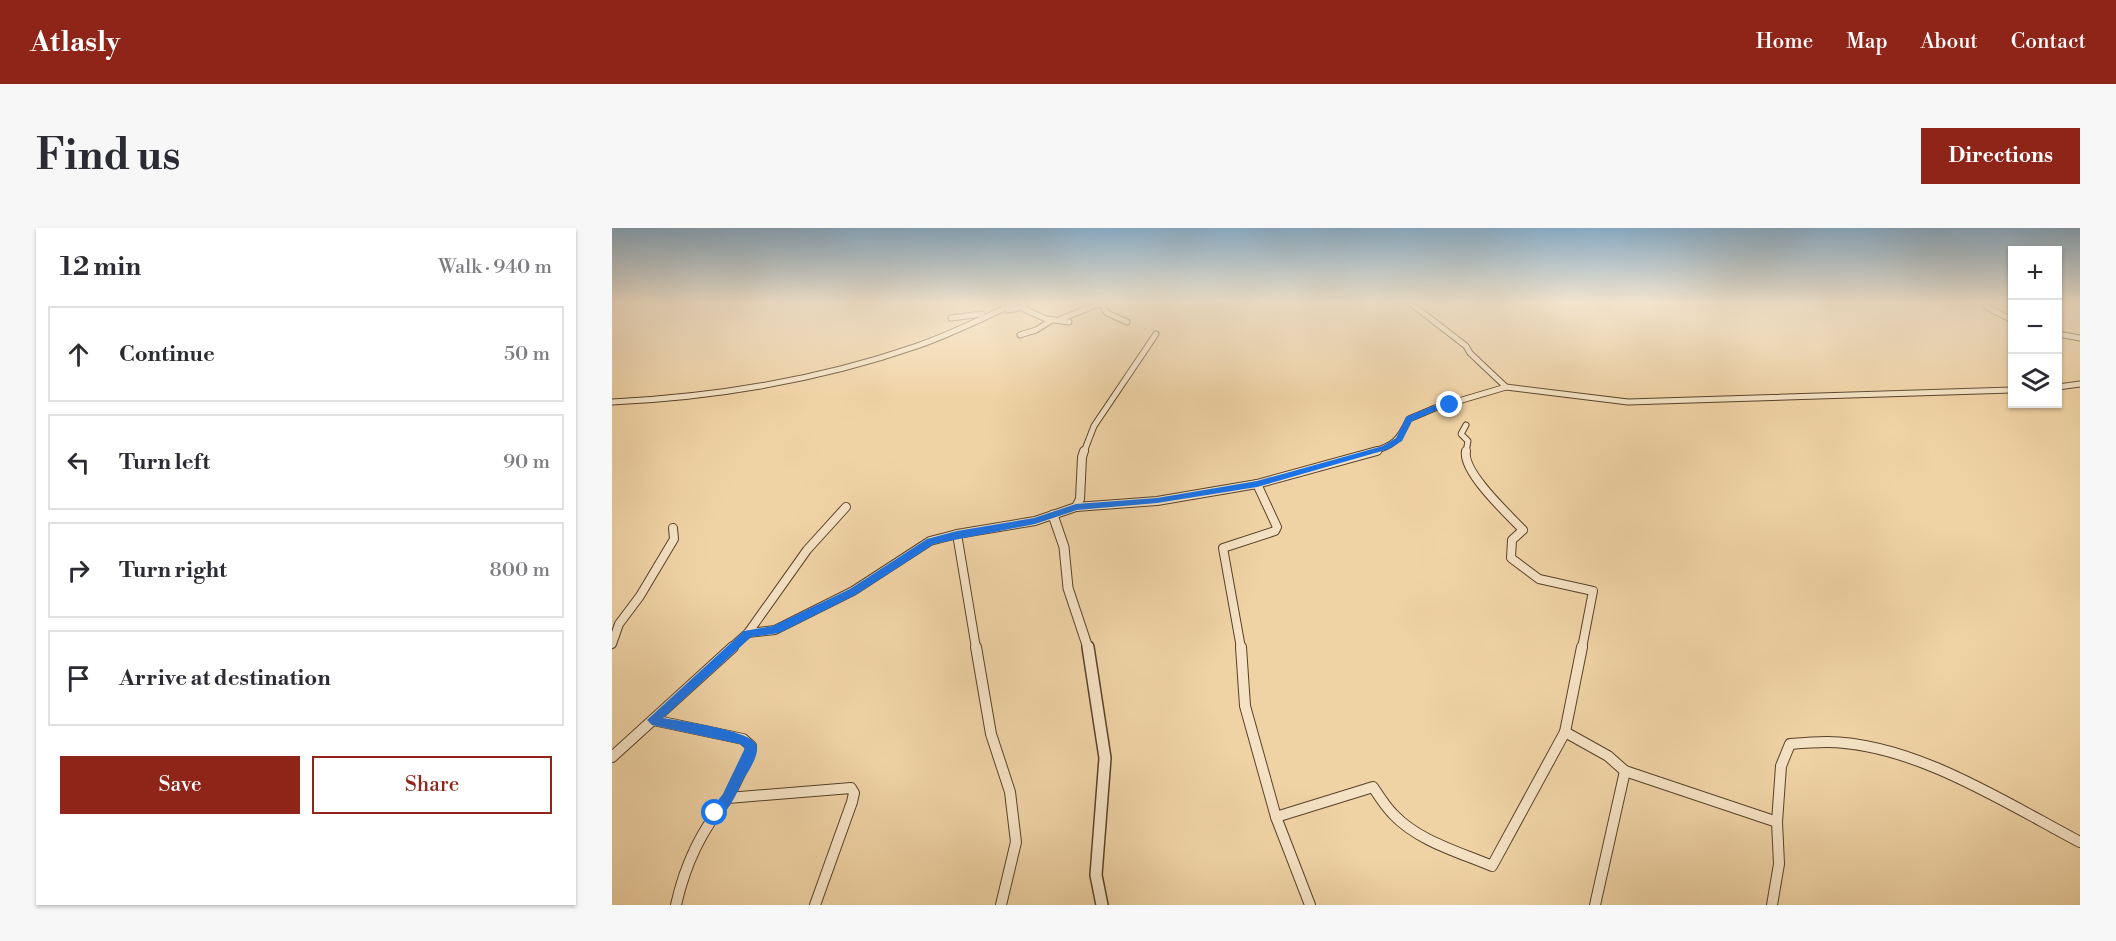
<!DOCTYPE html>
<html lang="en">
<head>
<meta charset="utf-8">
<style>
	body { margin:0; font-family:"Libre Bodoni",serif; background:#f7f7f7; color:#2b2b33 }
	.controls { position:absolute; right:18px; top:18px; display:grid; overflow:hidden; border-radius:0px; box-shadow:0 2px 4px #0004 }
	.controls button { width:54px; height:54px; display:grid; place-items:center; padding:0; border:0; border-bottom:2px solid #e1e1e2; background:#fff; color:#2b2b33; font:30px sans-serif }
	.stop { position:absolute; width:18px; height:18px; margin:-14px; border:4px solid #1a73e8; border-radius:50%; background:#fff }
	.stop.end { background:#1a73e8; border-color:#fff; box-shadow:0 2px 6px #0008 }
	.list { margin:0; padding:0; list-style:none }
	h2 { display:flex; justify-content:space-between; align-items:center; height:78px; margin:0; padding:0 24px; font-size:26px }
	h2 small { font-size:20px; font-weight:400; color:#7c7c81 }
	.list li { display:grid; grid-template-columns:39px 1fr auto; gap:18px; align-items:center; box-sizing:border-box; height:96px; margin:0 12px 12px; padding:0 12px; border:2px solid #e1e1e2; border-radius:0px }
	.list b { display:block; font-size:22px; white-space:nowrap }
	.list em { font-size:20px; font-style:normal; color:#7c7c81 }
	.actions { display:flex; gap:12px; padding:18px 24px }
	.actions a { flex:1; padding:14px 0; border:2px solid #8f2418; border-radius:0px; text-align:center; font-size:21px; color:#8f2418 }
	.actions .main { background:#8f2418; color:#fff }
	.icon { flex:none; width:33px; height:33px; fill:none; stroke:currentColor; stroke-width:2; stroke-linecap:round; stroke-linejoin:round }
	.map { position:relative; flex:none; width:1468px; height:677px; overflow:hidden; border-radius:0px }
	header { display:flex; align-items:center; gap:36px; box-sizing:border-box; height:84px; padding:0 30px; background:#8f2418; color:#fff }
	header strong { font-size:28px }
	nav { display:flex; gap:33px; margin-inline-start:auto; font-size:21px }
	.intro { display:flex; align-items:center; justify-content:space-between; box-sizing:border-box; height:144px; padding:0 36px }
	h1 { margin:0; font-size:42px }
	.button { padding:15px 27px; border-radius:0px; background:#8f2418; color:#fff; font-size:21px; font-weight:700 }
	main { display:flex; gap:36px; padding:0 36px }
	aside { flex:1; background:#fff; border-radius:0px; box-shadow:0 2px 4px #0004 }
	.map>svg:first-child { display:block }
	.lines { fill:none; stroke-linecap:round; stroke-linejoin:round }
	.minor-far2-casing { stroke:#58422a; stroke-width:7 }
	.minor-far1-casing { stroke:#58422a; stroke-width:10 }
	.minor-casing { stroke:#58422a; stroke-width:12 }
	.tertiary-far1-casing { stroke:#58422a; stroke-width:11 }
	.tertiary-casing { stroke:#58422a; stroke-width:14 }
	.minor-far2 { stroke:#f5e2c4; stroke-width:5 }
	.minor-far1 { stroke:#f5e2c4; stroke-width:8 }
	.minor { stroke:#f5e2c4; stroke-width:10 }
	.tertiary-far1 { stroke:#f5e2c4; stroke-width:9 }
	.tertiary { stroke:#f5e2c4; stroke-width:11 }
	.route { fill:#1a73e8 }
</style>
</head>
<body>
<header>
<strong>Atlasly</strong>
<nav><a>Home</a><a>Map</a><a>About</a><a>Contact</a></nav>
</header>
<div class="intro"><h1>Find us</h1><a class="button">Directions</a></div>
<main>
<aside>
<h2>12 min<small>Walk · 940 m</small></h2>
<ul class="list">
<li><svg class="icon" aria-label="ahead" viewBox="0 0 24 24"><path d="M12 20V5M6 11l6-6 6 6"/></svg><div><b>Continue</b></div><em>50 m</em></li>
<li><svg class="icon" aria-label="left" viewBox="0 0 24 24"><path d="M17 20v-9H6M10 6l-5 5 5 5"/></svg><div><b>Turn left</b></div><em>90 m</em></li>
<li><svg class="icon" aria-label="right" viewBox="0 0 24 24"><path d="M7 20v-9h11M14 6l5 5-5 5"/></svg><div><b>Turn right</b></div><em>800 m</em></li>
<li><svg class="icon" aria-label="arrive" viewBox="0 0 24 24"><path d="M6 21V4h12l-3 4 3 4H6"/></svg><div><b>Arrive at destination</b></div></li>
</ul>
<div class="actions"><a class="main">Save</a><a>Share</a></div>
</aside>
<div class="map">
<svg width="1468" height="677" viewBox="0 0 1468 677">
	<rect width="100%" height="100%" fill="#f0d3a5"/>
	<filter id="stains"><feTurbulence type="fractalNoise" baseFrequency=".00333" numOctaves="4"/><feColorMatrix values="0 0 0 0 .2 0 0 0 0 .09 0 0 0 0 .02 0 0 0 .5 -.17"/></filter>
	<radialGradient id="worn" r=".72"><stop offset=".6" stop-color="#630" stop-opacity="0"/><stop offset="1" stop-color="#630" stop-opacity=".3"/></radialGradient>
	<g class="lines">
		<defs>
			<g id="minor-far2">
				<polyline points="488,74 495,85 515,94"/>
				<polyline points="1372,74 1375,79 1400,92"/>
				<polyline points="411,77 412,81 434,91 457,94"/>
				<polyline points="396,82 412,79"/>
				<polyline points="339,90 370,86"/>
				<polyline points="449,91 489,75"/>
				<polyline points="1446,106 1468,110"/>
				<polyline points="408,107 424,102 440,92"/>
				<polyline points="894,159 1016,174 1400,162"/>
				<polyline points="1446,159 1468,156"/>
				<path d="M0,174C104,169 207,152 305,118C340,106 373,89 406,74"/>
				<polyline points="472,224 482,198 544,106"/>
				<path d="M759,224C782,218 787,212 797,191L823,180L894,159L858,125L854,118L797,74"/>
				<polyline points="854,224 856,213 849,206 854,197"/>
			</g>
			<g id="minor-far1">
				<path d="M854,223C850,244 896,286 911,302L900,312L899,330L927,351L981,363L970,420"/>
				<polyline points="464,279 545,273 645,256 765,223"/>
				<polyline points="345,306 364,420"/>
				<polyline points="136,405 163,402 241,363 318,313 345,306 423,293 464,279 468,271 470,229 472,223"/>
				<polyline points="0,416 7,396 28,368 62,311 61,300"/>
				<polyline points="119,420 136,405 195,322 234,279"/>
				<polyline points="629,420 611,320 663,303 665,299 645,256"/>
			</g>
			<g id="minor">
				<polyline points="364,419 379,506 398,564 404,614 389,677"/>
				<polyline points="629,419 633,478 664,589 698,677"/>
				<polyline points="41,492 131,511 139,518 138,525 116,570"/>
				<polyline points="953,504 996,528 1013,543 1165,594"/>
				<polyline points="0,529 121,419"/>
				<path d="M664,589L761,559C767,568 773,578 781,586C806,613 847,624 880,638L953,504L970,419"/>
				<path d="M64,677C73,636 89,602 116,570L239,560L242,565L240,574L203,677"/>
				<polyline points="983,677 1013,543"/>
				<path d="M1160,677L1167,636L1165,594L1169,538L1178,516C1190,515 1202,514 1215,514C1302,515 1392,574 1468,614"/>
			</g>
			<polyline id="tertiary-far1" points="441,287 452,319 456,360 476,420"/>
			<polyline id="tertiary" points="476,419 493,530 484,647 490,677"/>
		</defs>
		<use href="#minor-far2" class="minor-far2-casing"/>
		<use href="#minor-far1" class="minor-far1-casing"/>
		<use href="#minor" class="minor-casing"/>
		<use href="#tertiary-far1" class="tertiary-far1-casing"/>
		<use href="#tertiary" class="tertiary-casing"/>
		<use href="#minor-far2" class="minor-far2"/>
		<use href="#minor-far1" class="minor-far1"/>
		<use href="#minor" class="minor"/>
		<use href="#tertiary-far1" class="tertiary-far1"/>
		<use href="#tertiary" class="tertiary"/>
	</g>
	<linearGradient id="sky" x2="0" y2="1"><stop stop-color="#8bb4d3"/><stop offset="0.44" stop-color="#f8ebd6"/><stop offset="1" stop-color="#f8ebd6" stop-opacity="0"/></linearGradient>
	<rect width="1468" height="169" fill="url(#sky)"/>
	<path class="route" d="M838,175L842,177L841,178L825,182L800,193L790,213L777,221L645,259L545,275L465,282L423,296L322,316L245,366L167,405L139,409L51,490C68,493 137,502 144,516C149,526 135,545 130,554C124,566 117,585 103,591L98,589L96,585L111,566L133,520L128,516L40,497L35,492L132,403L161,398L238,361L315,311L345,303L422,290L464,276L545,270L645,253L771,218L784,210L794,189L821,178Z"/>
	<rect width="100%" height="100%" filter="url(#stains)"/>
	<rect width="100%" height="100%" fill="url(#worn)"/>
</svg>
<div class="controls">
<button>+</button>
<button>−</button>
<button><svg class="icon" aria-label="layers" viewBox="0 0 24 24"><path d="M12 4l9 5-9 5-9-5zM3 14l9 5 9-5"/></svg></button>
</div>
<div class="stop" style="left:103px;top:585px"></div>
<div class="stop end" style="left:838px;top:177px"></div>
</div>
</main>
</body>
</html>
